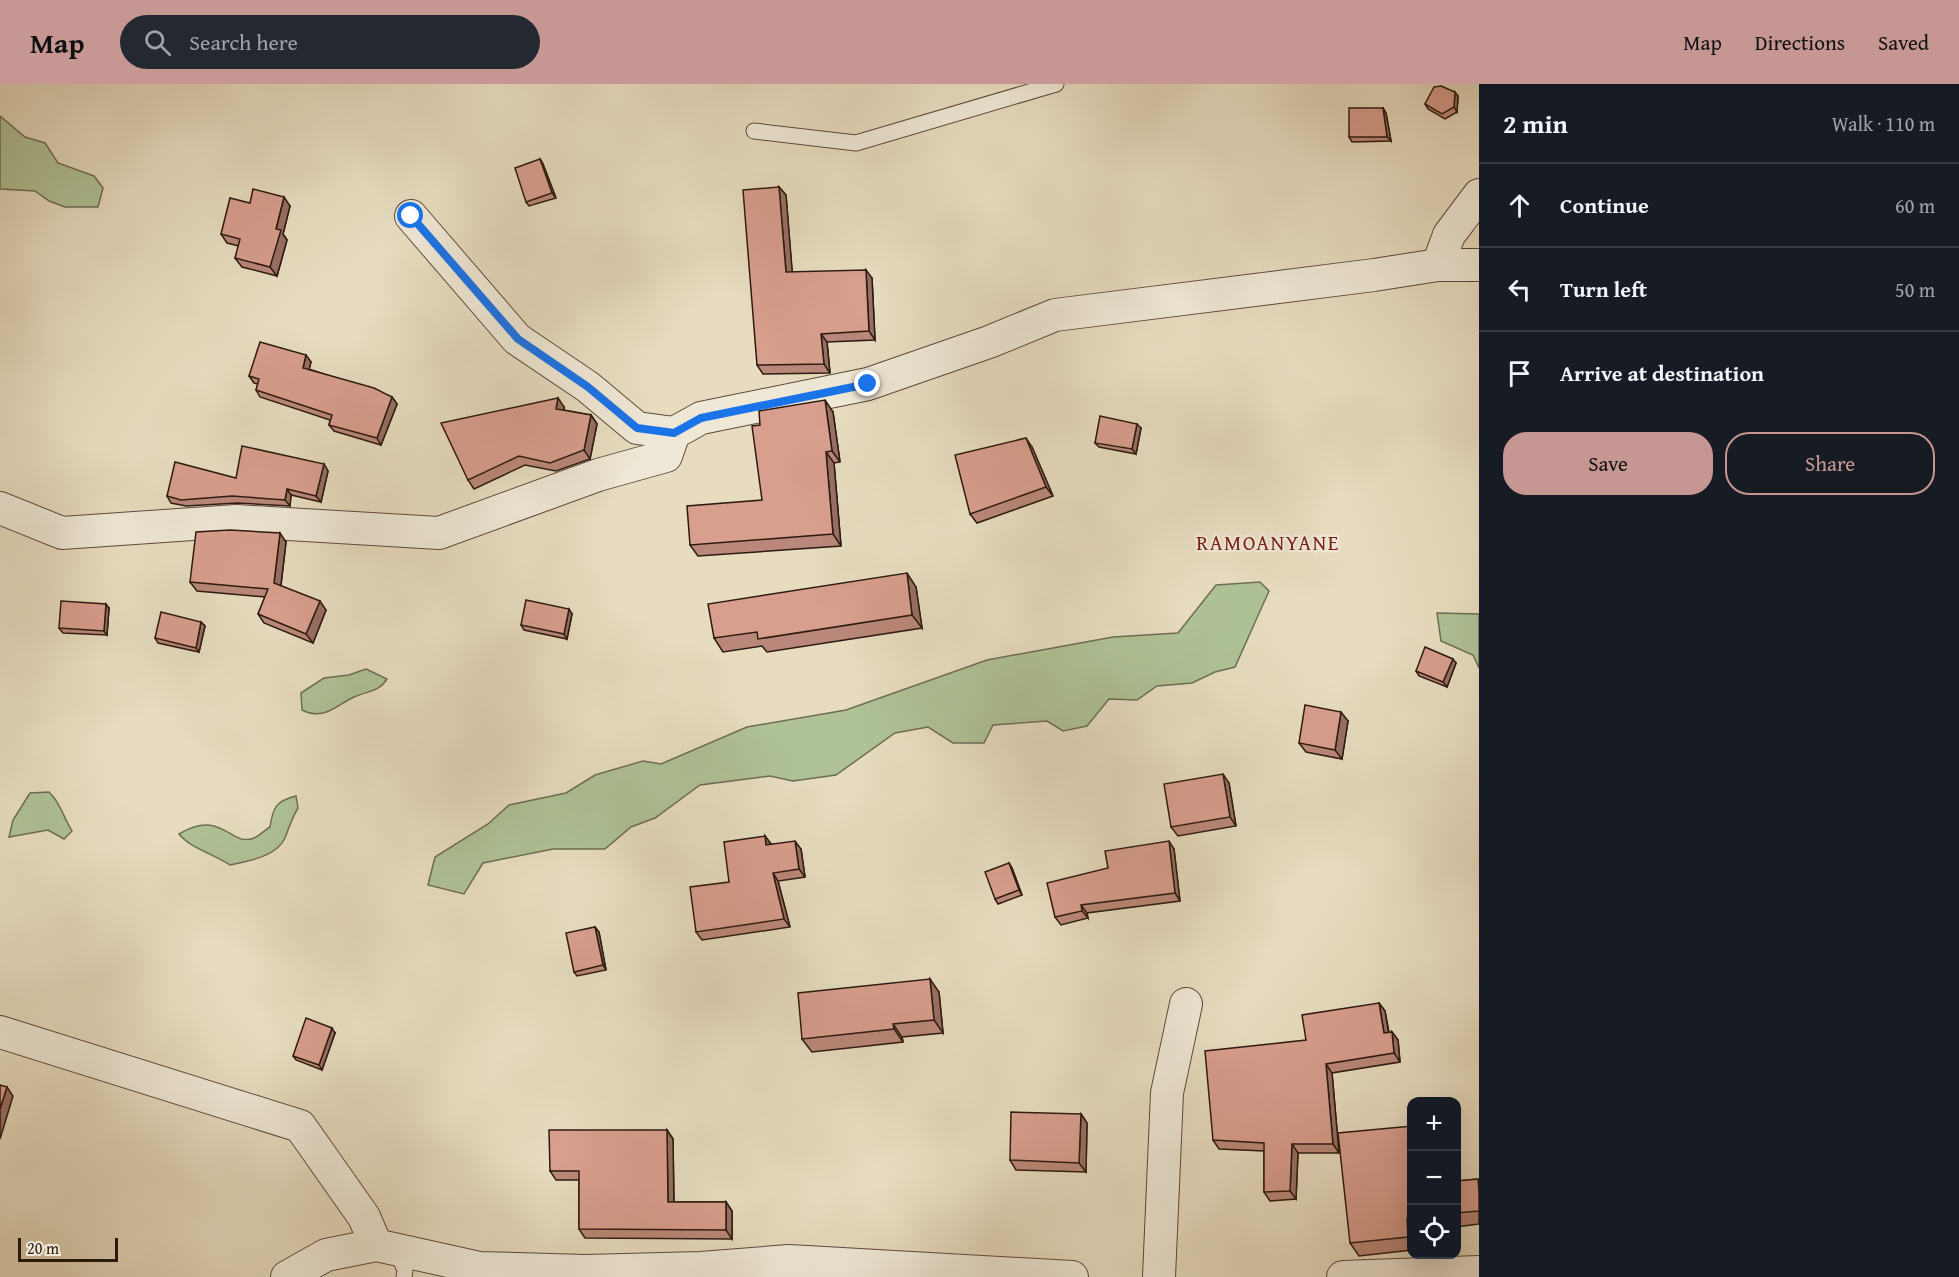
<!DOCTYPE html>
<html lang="en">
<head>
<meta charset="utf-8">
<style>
	body { margin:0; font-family:"Gentium Book Plus",serif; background:#242831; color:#f1f3f6 }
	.controls { position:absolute; right:18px; bottom:18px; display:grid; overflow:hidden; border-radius:12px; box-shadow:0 6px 24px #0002 }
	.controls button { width:54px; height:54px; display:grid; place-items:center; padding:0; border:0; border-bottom:2px solid #363941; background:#171b24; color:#f1f3f6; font:30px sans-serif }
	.scale { position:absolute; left:18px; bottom:15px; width:100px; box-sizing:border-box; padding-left:6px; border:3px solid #2d1a0f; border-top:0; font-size:16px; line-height:21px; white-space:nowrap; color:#2d1a0f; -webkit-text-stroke:4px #efe8d6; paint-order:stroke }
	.stop { position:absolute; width:18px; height:18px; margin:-14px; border:4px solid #1a73e8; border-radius:50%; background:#fff }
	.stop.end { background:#1a73e8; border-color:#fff; box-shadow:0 2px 6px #0008 }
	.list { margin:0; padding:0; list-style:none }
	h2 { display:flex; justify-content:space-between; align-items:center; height:78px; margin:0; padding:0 24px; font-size:26px }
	h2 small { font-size:20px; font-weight:400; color:#9ea1a6 }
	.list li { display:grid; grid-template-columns:39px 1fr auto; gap:18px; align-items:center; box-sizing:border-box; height:84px; padding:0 24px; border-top:2px solid #363941 }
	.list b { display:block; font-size:22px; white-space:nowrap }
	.list em { font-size:20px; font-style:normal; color:#9ea1a6 }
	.actions { display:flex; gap:12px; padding:18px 24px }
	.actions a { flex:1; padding:14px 0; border:2px solid #c59692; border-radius:24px; text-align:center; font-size:21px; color:#c59692 }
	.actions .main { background:#c59692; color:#111 }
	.icon { flex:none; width:33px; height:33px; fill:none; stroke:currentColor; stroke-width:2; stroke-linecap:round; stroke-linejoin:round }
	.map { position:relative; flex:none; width:1479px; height:1193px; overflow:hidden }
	header { display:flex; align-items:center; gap:36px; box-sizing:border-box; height:84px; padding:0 30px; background:#c59692; color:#111 }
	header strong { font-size:28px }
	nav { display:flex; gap:33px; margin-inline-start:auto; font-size:21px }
	.search { width:420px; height:54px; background:#242831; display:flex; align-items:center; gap:15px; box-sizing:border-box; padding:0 21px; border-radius:33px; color:#9ea1a6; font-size:22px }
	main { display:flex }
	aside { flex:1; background:#171b24 }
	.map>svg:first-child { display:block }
	.green { fill:#afc297; stroke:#6e6e53; stroke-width:1.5 }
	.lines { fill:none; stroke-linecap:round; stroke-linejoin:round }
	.lane-casing { stroke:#5c4a3b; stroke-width:17 }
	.street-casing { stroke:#5c4a3b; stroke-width:34 }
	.lane { stroke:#efe8d6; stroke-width:15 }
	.street { stroke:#efe8d6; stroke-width:32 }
	.wall { fill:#ba887a; stroke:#2d1a0f; stroke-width:1.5 }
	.shaded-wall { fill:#976f63; stroke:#2d1a0f; stroke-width:1.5 }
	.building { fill:#d89e8e; stroke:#2d1a0f; stroke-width:1.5 }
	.route { stroke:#1a73e8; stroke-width:8 }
	.labels { text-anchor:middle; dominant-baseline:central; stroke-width:4.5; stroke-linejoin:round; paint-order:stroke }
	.neighbourhood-label { font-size:21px; letter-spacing:1.5px; fill:#7a1f14; stroke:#efe8d6 }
</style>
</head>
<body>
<header>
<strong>Map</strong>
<div class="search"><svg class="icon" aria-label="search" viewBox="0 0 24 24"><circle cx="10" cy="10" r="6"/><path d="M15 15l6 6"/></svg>Search here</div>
<nav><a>Map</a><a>Directions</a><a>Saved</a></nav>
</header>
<main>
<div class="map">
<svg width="1479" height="1193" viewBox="0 0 1479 1193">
	<rect width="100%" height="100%" fill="#e7dcc0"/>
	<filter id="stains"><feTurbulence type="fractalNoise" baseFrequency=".00333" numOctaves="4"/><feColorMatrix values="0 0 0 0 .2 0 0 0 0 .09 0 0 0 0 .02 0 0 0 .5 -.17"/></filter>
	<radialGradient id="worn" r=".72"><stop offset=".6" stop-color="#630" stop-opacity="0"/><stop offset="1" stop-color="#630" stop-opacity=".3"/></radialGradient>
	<g class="green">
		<polygon points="0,32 25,53 45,59 58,79 94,92 103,104 98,123 65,123 49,117 35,107 0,105"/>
		<polygon points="1260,498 1269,507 1235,583 1215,588 1192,599 1157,602 1137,616 1109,615 1087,642 1063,647 1047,637 993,641 984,659 953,659 928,643 895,649 836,691 793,697 770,692 700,701 655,734 631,743 605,765 553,765 483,779 464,810 428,801 435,773 488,740 509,721 566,709 595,691 643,677 661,680 747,643 846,626 987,576 1113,553 1178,549 1216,501"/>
		<polygon points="1437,529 1479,530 1479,584 1473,571 1441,557"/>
		<path d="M366,585L387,595C379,608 367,607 354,613C335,622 324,637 302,626L301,609L324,594L349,591Z"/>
		<path d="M49,708C61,719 63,733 72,747L64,755L48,746L9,753L13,736L30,709Z"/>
		<path d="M296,712L298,724C292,734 289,743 285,754C276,773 248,777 230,781C214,770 190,764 179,750C223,724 230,764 254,754C259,752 265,746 270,743C273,723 276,717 296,712Z"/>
	</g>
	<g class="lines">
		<defs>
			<g id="lane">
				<polyline points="754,47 856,59 1056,0"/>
				<polyline points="396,1166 405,1186 404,1193"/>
			</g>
			<g id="street">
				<polyline points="411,132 517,255 588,303 637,344 674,349"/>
				<polyline points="1438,181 1449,151 1479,111"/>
				<polyline points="0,424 62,449 236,437 439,449 598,391 666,372 674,349 701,334 868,300 989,258 1055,231 1374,191 1438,181 1479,181"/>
				<polyline points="0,948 300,1042 364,1133 376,1161 480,1184 585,1187 701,1184 789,1177 1072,1193"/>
				<polyline points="287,1193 326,1171 376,1161"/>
				<polyline points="1159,1193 1167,1009 1186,920"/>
				<polyline points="1343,1193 1479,1188"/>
			</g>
		</defs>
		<use href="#lane" class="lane-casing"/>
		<use href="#street" class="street-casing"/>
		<use href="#lane" class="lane"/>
		<use href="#street" class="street"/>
	</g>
	<g class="wall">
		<polygon points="1458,12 1457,28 1445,35 1428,25 1425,20"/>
		<polygon points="1383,24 1386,29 1391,57 1352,58 1349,53"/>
		<polygon points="540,75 543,80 556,114 529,122 526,118"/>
		<polygon points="779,103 786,111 792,188 872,194 875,256 827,258 830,289 763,290 757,281"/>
		<polygon points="250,119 290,122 283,150 287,156 277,192 242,183 235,174 239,162 227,159 221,150"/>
		<polygon points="311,278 309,285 392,313 397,320 381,361 334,347 329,341 330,336 260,313 256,306 258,300 254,299 249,292"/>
		<polygon points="564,323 564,326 591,331 597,340 590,375 556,387 525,381 474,405 468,396"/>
		<polygon points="833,328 840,378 834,379 841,462 698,472 690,461 762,416"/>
		<polygon points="1141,344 1136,370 1099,363 1095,359"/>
		<polygon points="1032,363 1053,412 977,439 970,430"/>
		<polygon points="324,380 328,387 321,418 291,411 290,422 237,419 186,422 171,419 167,412 236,394"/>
		<polygon points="286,458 281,502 326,526 313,559 264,539 258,530 265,513 197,507 190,498"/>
		<polygon points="916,503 922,544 767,568 762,562 723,568 714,554"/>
		<polygon points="109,524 107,551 63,549 59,544"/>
		<polygon points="572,530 567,555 524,546 521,541"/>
		<polygon points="201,538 205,542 199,568 158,559 155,554"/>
		<polygon points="1456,579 1447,603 1419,592 1416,587"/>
		<polygon points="1348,637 1342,675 1306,668 1299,659"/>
		<polygon points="1229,699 1236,742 1178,752 1171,743"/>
		<polygon points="765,752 771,760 801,765 805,793 778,797 790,843 702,856 696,848 729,798"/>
		<polygon points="1174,765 1180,817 1087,829 1088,834 1061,841 1055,833 1108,784"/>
		<polygon points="1009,779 1012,784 1022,811 998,820 995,815"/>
		<polygon points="595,843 599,848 606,886 577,892 574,888"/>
		<polygon points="939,908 943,949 902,953 903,958 812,968 802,955"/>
		<polygon points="1379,919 1385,927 1389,948 1392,948 1398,956 1400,978 1332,989 1339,1069 1298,1069 1296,1115 1270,1117 1264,1108 1264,1067 1219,1065 1213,1056 1306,956"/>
		<polygon points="335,949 322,986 296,976 293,972"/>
		<polygon points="1081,1030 1087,1039 1086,1088 1016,1086 1010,1076"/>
		<polygon points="1412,1042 1412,1166 1359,1172 1350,1159"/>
		<polygon points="667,1046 673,1055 674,1118 726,1118 732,1127 732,1155 585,1154 579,1145 579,1096 556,1096 550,1087"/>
		<polygon points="1456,1074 1459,1097 1478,1095 1479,1097 1479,1140 1456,1143"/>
	</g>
	<g class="shaded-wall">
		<polygon points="1455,8 1458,12 1457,28 1454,23"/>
		<polygon points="1383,24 1386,29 1391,57 1387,53"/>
		<polygon points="540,75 543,80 556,114 552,109"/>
		<polygon points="779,103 786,111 793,197 786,188"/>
		<polygon points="284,113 290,122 283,150 287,156 277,192 270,183 276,145"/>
		<polygon points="866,186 872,194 875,256 869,247"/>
		<polygon points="821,250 827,258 830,289 824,280"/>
		<polygon points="306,271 311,278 308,290 303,284"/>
		<polygon points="392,313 397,320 381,361 377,354"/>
		<polygon points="558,314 564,323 562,333 556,325"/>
		<polygon points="825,316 833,328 840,378 832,367"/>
		<polygon points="591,331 597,340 590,375 584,366"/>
		<polygon points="1137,340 1141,344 1136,370 1132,365"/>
		<polygon points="1026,354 1032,363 1053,412 1046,403"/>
		<polygon points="826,368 834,379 841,462 833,450"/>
		<polygon points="324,380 328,387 321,418 316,412"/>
		<polygon points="287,405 291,411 290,422 285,416"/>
		<polygon points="280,449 286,458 280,508 274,499"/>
		<polygon points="907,489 916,503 922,544 912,531"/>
		<polygon points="320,517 326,526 313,559 306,550"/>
		<polygon points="106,520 109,524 107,551 104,547"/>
		<polygon points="569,525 572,530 567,555 564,550"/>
		<polygon points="201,538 205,542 199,568 196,564"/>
		<polygon points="1453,575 1456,579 1447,603 1443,598"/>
		<polygon points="1341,628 1348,637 1342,675 1335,666"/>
		<polygon points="1223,690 1229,699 1236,742 1230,733"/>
		<polygon points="765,752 771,760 766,761"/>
		<polygon points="795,757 801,765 805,793 799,785"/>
		<polygon points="1169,757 1174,765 1180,817 1175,809"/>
		<polygon points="1009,779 1012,784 1022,811 1019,806"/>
		<polygon points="773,789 778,797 790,843 784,835"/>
		<polygon points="1081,821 1087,829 1088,834 1082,827"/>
		<polygon points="595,843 599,848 606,886 603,881"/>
		<polygon points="930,895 939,908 943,949 934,936"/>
		<polygon points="1379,919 1385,927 1390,957 1384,949"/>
		<polygon points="893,940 902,953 903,958 894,945"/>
		<polygon points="332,944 335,949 322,986 319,981"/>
		<polygon points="1392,948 1398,956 1400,978 1394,969"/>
		<polygon points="1326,980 1332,989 1339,1069 1333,1060"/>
		<polygon points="7,1003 13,1012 0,1055 0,1025"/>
		<polygon points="1081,1030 1087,1039 1086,1088 1079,1079"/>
		<polygon points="667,1046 673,1055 674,1127 668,1118"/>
		<polygon points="1292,1060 1298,1069 1296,1115 1290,1107"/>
		<polygon points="1456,1074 1460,1110 1456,1105"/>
		<polygon points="726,1118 732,1127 732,1155 726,1146"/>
		<polygon points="1407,1135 1412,1142 1412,1157 1408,1153"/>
	</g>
	<g class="building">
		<polygon points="1441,2 1455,8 1454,23 1442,30 1425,20 1434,3"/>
		<polygon points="1349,24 1383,24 1387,53 1349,53"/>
		<polygon points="540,75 552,109 526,118 515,84"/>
		<polygon points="779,103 786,188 866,186 869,247 821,250 824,280 757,281 743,106"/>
		<polygon points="253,105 284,113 276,145 281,146 270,183 235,174 240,155 221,150 230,114 250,119"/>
		<polygon points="260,258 306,271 303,284 374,304 392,313 377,354 329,341 332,331 256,306 259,295 249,292"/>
		<polygon points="558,314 556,325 591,331 584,366 550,379 519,372 468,396 441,339"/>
		<polygon points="825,316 832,367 826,368 833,450 690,461 687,422 762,416 752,342 760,341 759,327"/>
		<polygon points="1100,332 1137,340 1132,365 1095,359"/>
		<polygon points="1026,354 1046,403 970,430 955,371"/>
		<polygon points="242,362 324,380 316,412 287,405 285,416 232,412 181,416 167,412 175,378 236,394"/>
		<polygon points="230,446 280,449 274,499 320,517 306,550 258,530 268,505 190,498 196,448"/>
		<polygon points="907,489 912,531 758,555 757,548 714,554 708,520"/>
		<polygon points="526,516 569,525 564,550 521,541"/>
		<polygon points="61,517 106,520 104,547 59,544"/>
		<polygon points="161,528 201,538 196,564 155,554"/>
		<polygon points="1425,563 1453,575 1443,598 1416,587"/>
		<polygon points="1305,621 1341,628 1335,666 1299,659"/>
		<polygon points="1223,690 1230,733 1171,743 1164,700"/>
		<polygon points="765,752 766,761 795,757 799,785 773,789 784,835 696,848 690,803 729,798 724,758"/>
		<polygon points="1169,757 1175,809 1081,821 1082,827 1055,833 1047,799 1108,784 1105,767"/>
		<polygon points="1009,779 1019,806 995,815 985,788"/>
		<polygon points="595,843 603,881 574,888 566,849"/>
		<polygon points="930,895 934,936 893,940 894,945 802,955 798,909"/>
		<polygon points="1379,919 1384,949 1392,948 1394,969 1326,980 1333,1060 1292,1060 1290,1107 1264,1108 1264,1059 1213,1056 1205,967 1306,956 1302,931"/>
		<polygon points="306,934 332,944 319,981 293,972"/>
		<polygon points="0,1001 7,1003 0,1025"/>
		<polygon points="1011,1028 1081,1030 1079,1079 1010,1076"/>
		<polygon points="1412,1042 1412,1134 1407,1135 1408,1153 1350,1159 1338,1049"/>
		<polygon points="549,1046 667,1046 668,1118 726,1118 726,1146 579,1145 579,1087 550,1087"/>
		<polygon points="1478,1095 1479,1110 1479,1127 1456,1129 1456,1097"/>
	</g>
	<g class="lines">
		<polyline class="route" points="411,132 518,255 588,303 637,344 674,349 701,334 868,300"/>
	</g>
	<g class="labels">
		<g class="neighbourhood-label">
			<text x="1268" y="458">RAMOANYANE</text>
		</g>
	</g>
	<rect width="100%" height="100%" filter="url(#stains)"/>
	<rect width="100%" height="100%" fill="url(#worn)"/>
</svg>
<div class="controls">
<button>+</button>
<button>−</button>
<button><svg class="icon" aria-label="locate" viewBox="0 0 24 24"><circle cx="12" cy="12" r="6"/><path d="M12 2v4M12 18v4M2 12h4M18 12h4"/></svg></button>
</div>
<div class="scale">20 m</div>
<div class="stop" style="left:411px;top:132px"></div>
<div class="stop end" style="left:868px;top:300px"></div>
</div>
<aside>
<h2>2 min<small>Walk · 110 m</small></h2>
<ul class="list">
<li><svg class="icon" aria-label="ahead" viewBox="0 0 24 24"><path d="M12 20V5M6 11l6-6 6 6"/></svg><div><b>Continue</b></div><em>60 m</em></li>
<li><svg class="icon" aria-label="left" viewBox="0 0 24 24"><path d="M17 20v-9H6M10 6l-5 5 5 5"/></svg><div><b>Turn left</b></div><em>50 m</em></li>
<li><svg class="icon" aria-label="arrive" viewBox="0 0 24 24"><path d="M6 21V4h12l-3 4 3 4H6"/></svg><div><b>Arrive at destination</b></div></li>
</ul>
<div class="actions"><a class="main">Save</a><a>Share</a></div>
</aside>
</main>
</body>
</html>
